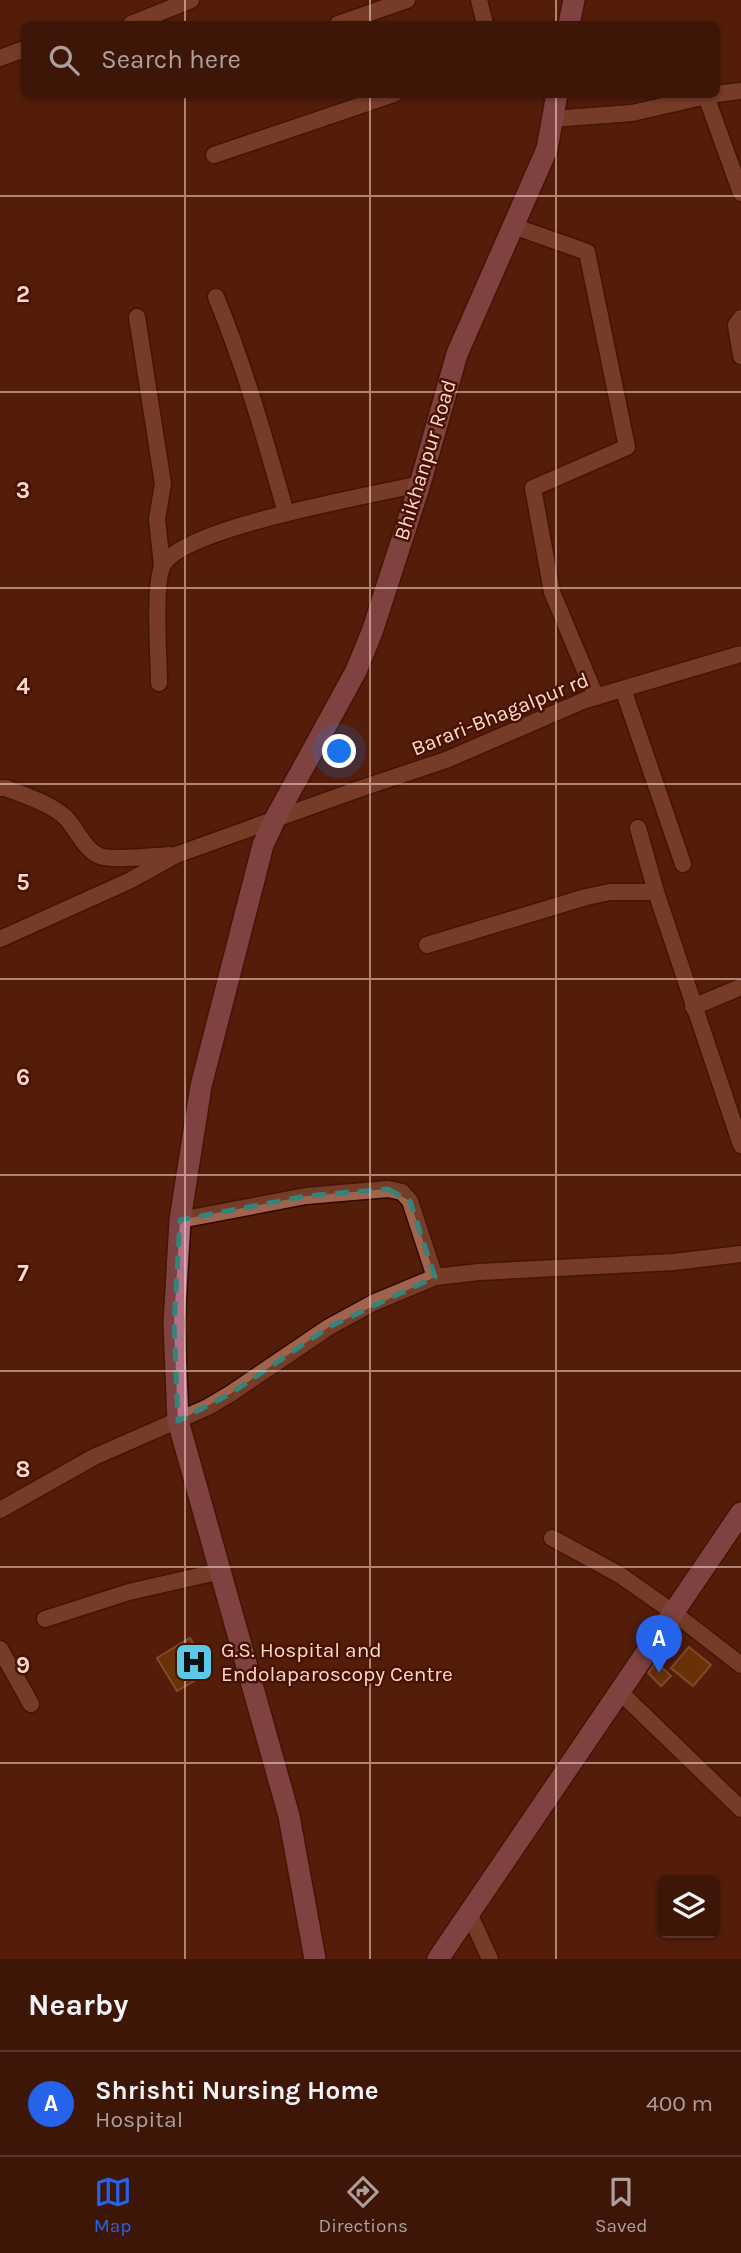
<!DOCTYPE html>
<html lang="en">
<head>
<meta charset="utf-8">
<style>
	body { margin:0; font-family:Karla,sans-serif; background:#451f12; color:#f1f3f6 }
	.controls { position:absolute; right:21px; bottom:21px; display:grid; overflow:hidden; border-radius:10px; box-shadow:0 2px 5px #0004 }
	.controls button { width:63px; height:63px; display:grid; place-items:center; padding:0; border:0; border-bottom:2px solid #573529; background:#3e1608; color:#f1f3f6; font:35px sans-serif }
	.you { position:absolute; left:340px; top:752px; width:24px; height:24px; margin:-18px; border:5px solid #fff; border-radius:50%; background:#1a73e8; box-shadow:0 0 0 10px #1a73e833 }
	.badge { display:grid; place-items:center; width:46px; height:46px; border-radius:50%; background:#2563eb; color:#fff; font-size:23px; font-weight:700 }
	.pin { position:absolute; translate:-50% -58px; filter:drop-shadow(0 2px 4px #0008) }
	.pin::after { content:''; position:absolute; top:37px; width:24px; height:21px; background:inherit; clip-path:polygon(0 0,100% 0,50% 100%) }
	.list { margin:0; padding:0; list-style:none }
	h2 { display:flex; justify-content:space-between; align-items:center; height:91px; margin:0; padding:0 28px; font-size:30px }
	h2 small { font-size:23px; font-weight:400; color:#ad9f9c }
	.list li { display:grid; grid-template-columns:46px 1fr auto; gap:21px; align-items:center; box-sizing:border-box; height:105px; padding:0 28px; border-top:2px solid #573529 }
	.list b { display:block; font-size:26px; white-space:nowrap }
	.list p { margin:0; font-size:23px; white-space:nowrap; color:#ad9f9c }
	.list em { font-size:23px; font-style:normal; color:#ad9f9c }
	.icon { flex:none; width:38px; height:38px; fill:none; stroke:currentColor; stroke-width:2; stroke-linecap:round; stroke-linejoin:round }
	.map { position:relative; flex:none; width:741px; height:1959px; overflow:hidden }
	.search { position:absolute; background:#3e1608; box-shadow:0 2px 5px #0004; left:21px; right:21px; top:21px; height:77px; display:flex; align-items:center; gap:18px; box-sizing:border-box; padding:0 24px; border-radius:10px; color:#ad9f9c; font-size:26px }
	.sheet { height:196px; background:#3e1608 }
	nav { display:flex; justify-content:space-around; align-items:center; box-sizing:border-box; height:98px; border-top:2px solid #573529; background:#3e1608; font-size:19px; color:#ad9f9c }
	nav a { display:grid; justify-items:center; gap:4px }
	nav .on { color:#2563eb }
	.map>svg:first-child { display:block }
	.building { fill:#874904; stroke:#b48157; stroke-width:2 }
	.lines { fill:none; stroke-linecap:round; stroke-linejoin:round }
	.minor-casing { stroke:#310900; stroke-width:19 }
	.major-casing { stroke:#310900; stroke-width:24 }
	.minor { stroke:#a0634e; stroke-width:16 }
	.major { stroke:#b36f84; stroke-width:21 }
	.marked { fill:none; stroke:#33857c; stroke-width:5; stroke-dasharray:14 9; stroke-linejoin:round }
	.grid { fill:none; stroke:#fcd8cd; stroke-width:2; stroke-opacity:0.55 }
	.labels { text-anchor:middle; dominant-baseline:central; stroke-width:5; stroke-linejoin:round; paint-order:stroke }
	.street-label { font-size:21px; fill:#fcd8cd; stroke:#471201 }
	.poi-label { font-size:21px; fill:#fcd8cd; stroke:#471201; text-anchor:start }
	.grid-label { font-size:23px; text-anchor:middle; font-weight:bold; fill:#fcd8cd; stroke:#471201; stroke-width:5; stroke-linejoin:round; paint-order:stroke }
</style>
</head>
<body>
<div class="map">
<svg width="741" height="1959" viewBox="0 0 741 1959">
	<rect width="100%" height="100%" fill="#531d0a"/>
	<g class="building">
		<polygon points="190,1638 210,1672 177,1691 157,1658"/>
		<polygon points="689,1647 711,1665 693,1686 671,1668"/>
		<polygon points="656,1662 671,1676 661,1686 648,1673"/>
	</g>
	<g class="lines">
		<defs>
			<g id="minor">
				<polyline points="479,0 485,24"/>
				<polyline points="131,24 191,0"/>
				<polyline points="338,24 407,0"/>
				<polyline points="0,58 24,49"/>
				<polyline points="716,94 741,91"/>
				<polyline points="706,96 741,193"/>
				<polyline points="552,119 632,113 715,94"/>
				<polyline points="214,155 394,94"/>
				<polyline points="513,226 587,252 627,447 533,488 552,592 596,697"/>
				<path d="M216,297C245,367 265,439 286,513"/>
				<polyline points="137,317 163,484 157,519 162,566"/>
				<polyline points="741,318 736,325 741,356"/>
				<path d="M159,683C159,660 153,582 163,565C184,527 373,495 420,484"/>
				<polyline points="623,689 683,864"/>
				<path d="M0,788H6C26,796 47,802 64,816C76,827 84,850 100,856C115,861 153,856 170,855"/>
				<polyline points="638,828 656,892 741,1145"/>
				<polyline points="0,939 129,881 176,855 359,789 446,760 585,700 741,654"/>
				<polyline points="427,945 586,897 610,892 656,892"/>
				<polyline points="693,1007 741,987"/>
				<polyline points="180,1220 306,1196 388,1189 402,1192 410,1201 435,1277"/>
				<polyline points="0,1510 94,1457 208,1407 230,1394 329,1327 373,1303 435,1277 479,1272 674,1262 741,1254"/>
				<polyline points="552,1538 620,1575 674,1613 741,1665"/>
				<polyline points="45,1619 129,1592 221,1571"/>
				<polyline points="0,1649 31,1704"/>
				<polyline points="620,1692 741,1809"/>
				<polyline points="469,1913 490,1959"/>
			</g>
			<g id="major">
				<polyline points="569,24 574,0"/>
				<polyline points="315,1959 289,1816 178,1421 174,1324 180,1220 201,1086 263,845 275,819 356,671 372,632 420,484 457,354 547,149 557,94"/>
				<polyline points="438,1959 741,1513"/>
			</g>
		</defs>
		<use href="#minor" class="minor-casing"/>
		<use href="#major" class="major-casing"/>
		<use href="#minor" class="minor"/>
		<use href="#major" class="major"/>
	</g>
	<path d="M0 0H741V1959H0ZM388,1189L410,1201L435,1277L329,1327L230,1394L178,1421L174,1324L180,1220L306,1196Z" fill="#531d0a" fill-opacity=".55" fill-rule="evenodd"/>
	<path class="marked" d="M388,1189L410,1201L435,1277L329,1327L230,1394L178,1421L174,1324L180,1220L306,1196Z"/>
	<path class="grid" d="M185,0V24M370,0V24M556,0V24M185,94V1959M370,94V1959M556,94V1959M0,196H741M0,392H741M0,588H741M0,784H741M0,979H741M0,1175H741M0,1371H741M0,1567H741M0,1763H741"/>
	<defs>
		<symbol id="hospital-square" viewBox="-11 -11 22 22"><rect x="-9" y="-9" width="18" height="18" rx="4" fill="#5bc8e6" stroke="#471201"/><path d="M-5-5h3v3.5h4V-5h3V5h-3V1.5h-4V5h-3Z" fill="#111"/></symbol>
	</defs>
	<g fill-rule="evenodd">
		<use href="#hospital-square" x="172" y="1640" width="44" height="44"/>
	</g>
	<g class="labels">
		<g class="street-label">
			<text transform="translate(425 460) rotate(-73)">Bhikhanpur Road</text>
			<text transform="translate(500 714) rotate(-22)">Barari-Bhagalpur rd</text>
		</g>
		<g class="poi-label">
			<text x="221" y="1650">G.S. Hospital and<tspan x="221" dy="24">Endolaparoscopy Centre</tspan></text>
		</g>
	</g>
	<g class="grid-label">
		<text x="23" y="302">2</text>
		<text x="23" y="498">3</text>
		<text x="23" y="694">4</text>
		<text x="23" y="890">5</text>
		<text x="23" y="1085">6</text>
		<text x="23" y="1281">7</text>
		<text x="23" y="1477">8</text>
		<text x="23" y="1673">9</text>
	</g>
</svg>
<div class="controls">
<button><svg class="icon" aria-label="layers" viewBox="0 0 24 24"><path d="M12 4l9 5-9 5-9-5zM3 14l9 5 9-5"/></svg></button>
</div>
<div class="you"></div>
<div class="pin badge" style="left:659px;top:1673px">A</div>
<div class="search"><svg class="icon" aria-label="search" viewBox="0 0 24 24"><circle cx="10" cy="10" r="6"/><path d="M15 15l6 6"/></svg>Search here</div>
</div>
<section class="sheet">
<h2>Nearby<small></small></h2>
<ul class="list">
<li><span class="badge">A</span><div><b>Shrishti Nursing Home</b><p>Hospital</p></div><em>400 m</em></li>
</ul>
</section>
<nav>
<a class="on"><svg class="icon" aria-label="map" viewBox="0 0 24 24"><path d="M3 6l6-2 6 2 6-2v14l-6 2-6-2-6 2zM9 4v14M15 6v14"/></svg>Map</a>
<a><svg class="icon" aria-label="directions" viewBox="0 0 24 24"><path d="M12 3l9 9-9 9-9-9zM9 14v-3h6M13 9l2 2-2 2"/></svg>Directions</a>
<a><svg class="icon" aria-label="saved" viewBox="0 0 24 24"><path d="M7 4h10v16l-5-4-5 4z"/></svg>Saved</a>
</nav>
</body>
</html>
